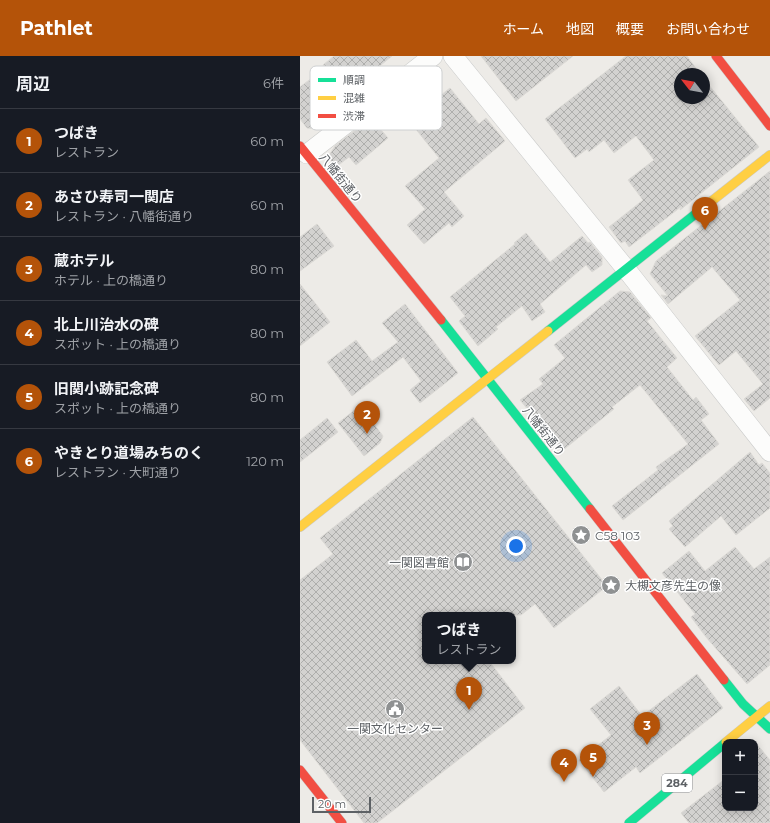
<!DOCTYPE html>
<html lang="ja">
<head>
<meta charset="utf-8">
<style>
	body { margin:0; font-family:Montserrat,"Noto Sans JP",sans-serif; background:#242831; color:#f1f3f6 }
	.controls { position:absolute; right:12px; bottom:12px; display:grid; overflow:hidden; border-radius:8px; box-shadow:0 2px 10px #0003 }
	.controls button { width:36px; height:36px; display:grid; place-items:center; padding:0; border:0; border-bottom:1px solid #363941; background:#171b24; color:#f1f3f6; font:20px sans-serif }
	.compass { position:absolute; left:374px; top:12px; width:36px; height:36px; border-radius:50%; background:#171b24; box-shadow:0 2px 10px #0003; rotate:301deg }
	.scale { position:absolute; left:12px; bottom:10px; width:59px; box-sizing:border-box; padding-left:4px; border:2px solid #5d6165; border-top:0; font-size:11px; line-height:14px; white-space:nowrap; color:#5d6165; -webkit-text-stroke:3px #fff; paint-order:stroke }
	.you { position:absolute; left:216px; top:490px; width:14px; height:14px; margin:-10px; border:3px solid #fff; border-radius:50%; background:#1a73e8; box-shadow:0 0 0 6px #1a73e833 }
	.badge { display:grid; place-items:center; width:26px; height:26px; border-radius:50%; background:#b45309; color:#fff; font-size:13px; font-weight:700 }
	.pin { position:absolute; translate:-50% -33px; filter:drop-shadow(0 1px 2px #0008) }
	.pin::after { content:''; position:absolute; top:21px; width:14px; height:12px; background:inherit; clip-path:polygon(0 0,100% 0,50% 100%) }
	.popup { position:absolute; left:122px; top:556px; width:94px; height:52px; box-sizing:border-box; display:grid; place-content:center; border-radius:8px; background:#171b24; filter:drop-shadow(0 1px 3px #0005); font-size:13px; white-space:nowrap; color:#9ea1a6 }
	.popup b { font-size:15px; color:#f1f3f6 }
	.popup::after { content:''; position:absolute; left:50%; top:100%; margin-left:-8px; border:8px solid transparent; border-top-color:#171b24 }
	.list { margin:0; padding:0; list-style:none }
	h2 { display:flex; justify-content:space-between; align-items:center; height:52px; margin:0; padding:0 16px; font-size:17px }
	h2 small { font-size:13px; font-weight:400; color:#9ea1a6 }
	.list li { display:grid; grid-template-columns:26px 1fr auto; gap:12px; align-items:center; box-sizing:border-box; height:64px; padding:0 16px; border-top:1px solid #363941 }
	.list b { display:block; font-size:15px; white-space:nowrap }
	.list p { margin:0; font-size:13px; white-space:nowrap; color:#9ea1a6 }
	.list em { font-size:13px; font-style:normal; color:#9ea1a6 }
	.map { position:relative; flex:none; width:470px; height:767px; overflow:hidden }
	header { display:flex; align-items:center; gap:24px; box-sizing:border-box; height:56px; padding:0 20px; background:#b45309; color:#fff }
	header strong { font-size:19px }
	nav { display:flex; gap:22px; margin-inline-start:auto; font-size:14px }
	main { display:flex }
	aside { flex:1; background:#171b24 }
	.map>svg:first-child { display:block }
	.building { fill:url(#building-cross-hatch); stroke:#dcdad6 }
	.lines { fill:none; stroke-linecap:round; stroke-linejoin:round }
	.street-casing { stroke:#c9cac9; stroke-width:20 }
	.fast-casing { stroke:#c9c9c8; stroke-width:10 }
	.slow-casing { stroke:#c9c9c8; stroke-width:10 }
	.jam-casing { stroke:#c9c9c8; stroke-width:10 }
	.street { stroke:#fcfcfb; stroke-width:19 }
	.fast { stroke:#16e098; stroke-width:9 }
	.slow { stroke:#ffcf43; stroke-width:9 }
	.jam { stroke:#f24e42; stroke-width:9 }
	.labels { text-anchor:middle; dominant-baseline:central; stroke-width:3; stroke-linejoin:round; paint-order:stroke }
	.shield { fill:#fff; stroke:#8e9093; stroke-width:1 }
	.shield-label { font-size:11px; font-weight:bold; fill:#5d6165 }
	.street-label { font-size:12px; fill:#5d6165; stroke:#fff }
	.poi-label { font-size:12px; fill:#5d6165; stroke:#fff; text-anchor:start }
	.key { fill:#fff; stroke:#ced0d1; stroke-width:1 }
	.key-label { font-size:11px; fill:#5d6165 }
</style>
</head>
<body>
<header>
<strong>Pathlet</strong>
<nav><a>ホーム</a><a>地図</a><a>概要</a><a>お問い合わせ</a></nav>
</header>
<main>
<aside>
<h2>周辺<small>6件</small></h2>
<ul class="list">
<li><span class="badge">1</span><div><b>つばき</b><p>レストラン</p></div><em>60 m</em></li>
<li><span class="badge">2</span><div><b>あさひ寿司一関店</b><p>レストラン · 八幡街通り</p></div><em>60 m</em></li>
<li><span class="badge">3</span><div><b>蔵ホテル</b><p>ホテル · 上の橋通り</p></div><em>80 m</em></li>
<li><span class="badge">4</span><div><b>北上川治水の碑</b><p>スポット · 上の橋通り</p></div><em>80 m</em></li>
<li><span class="badge">5</span><div><b>旧関小跡記念碑</b><p>スポット · 上の橋通り</p></div><em>80 m</em></li>
<li><span class="badge">6</span><div><b>やきとり道場みちのく</b><p>レストラン · 大町通り</p></div><em>120 m</em></li>
</ul>
</aside>
<div class="map">
<svg width="470" height="767" viewBox="0 0 470 767">
	<defs>
		<pattern id="building-cross-hatch" width="8" height="8" patternUnits="userSpaceOnUse"><rect width="8" height="8" fill="#d3d2d0"/><path d="M0 0l8 8M0 8l8-8" fill="none" stroke="#aeaeac"/></pattern>
	</defs>
	<rect width="100%" height="100%" fill="#edebe7"/>
	<g class="building">
		<polygon points="34,0 92,0 59,27 64,34 54,42 57,45 21,73 7,72 0,63 0,31 25,12 23,9"/>
		<polygon points="181,0 273,0 216,45"/>
		<polygon points="326,0 387,0 400,18 380,18 380,42 404,42 404,23 459,91 380,154 382,150 329,191 325,185 321,187 309,171 343,144 328,124 354,104 336,80 314,97 304,84 289,96 287,93 275,102 245,63"/>
		<polygon points="150,32 179,68 186,62 205,85 144,136 164,160 152,171 149,167 124,188 107,169 125,153 105,130 139,102 106,61 133,39 136,43"/>
		<polygon points="71,62 88,82 56,109 49,101 36,111 28,101 35,90"/>
		<polygon points="470,115 470,342 454,355 444,343 463,328 436,295 419,309 395,280 440,244 412,211 368,248 361,239 368,240 350,218 356,205"/>
		<polygon points="17,168 34,190 0,215 0,181"/>
		<polygon points="226,177 250,206 282,180 288,187 290,186 302,201 302,209 292,216 286,209 240,248 245,256 232,265 222,250 196,271 198,273 178,290 159,265 165,260 150,241 215,188 214,187"/>
		<polygon points="0,228 30,266 0,290"/>
		<polygon points="320,235 330,236 351,262 347,265 377,302 367,311 393,344 396,341 409,358 401,364 419,388 323,464 312,450 358,414 356,411 388,388 340,329 312,351 314,353 262,395 220,344 243,328 239,323 265,302 254,289"/>
		<polygon points="105,248 158,317 120,347 110,334 121,325 103,301 52,340 27,306 56,284 72,305 98,286 82,267"/>
		<polygon points="60,350 83,380 80,387 64,400 38,367"/>
		<polygon points="173,361 307,530 254,572 235,548 221,559 125,559 125,605 189,605 225,652 77,767 64,767 0,684 0,524 33,498 20,482"/>
		<polygon points="27,362 38,376 0,406 0,384"/>
		<polygon points="450,396 459,409 462,407 470,417 470,452 436,479 421,460 385,491 369,473 373,470 369,465"/>
		<polygon points="435,491 454,513 470,501 470,609 447,628 406,581 391,561 395,558 362,517 389,495 405,515"/>
		<polygon points="397,618 423,652 340,717 336,711 304,736 279,704 311,679 290,653 319,630 342,660"/>
		<polygon points="455,686 470,704 470,767 389,767 381,757 425,723 425,752 455,752"/>
	</g>
	<g class="lines">
		<defs>
			<g id="street">
				<polyline points="153,0 326,213 470,396"/>
				<polyline points="7,98 133,0"/>
			</g>
			<g id="fast">
				<polyline points="141,264 290,453"/>
				<polyline points="248,275 408,148"/>
				<polyline points="424,624 443,648 470,673"/>
				<polyline points="329,767 425,687"/>
			</g>
			<g id="slow">
				<polyline points="408,148 470,99"/>
				<polyline points="0,471 248,275"/>
				<polyline points="426,686 470,650"/>
			</g>
			<g id="jam">
				<polyline points="416,0 470,70"/>
				<polyline points="0,90 141,264"/>
				<polyline points="290,453 424,624"/>
				<polyline points="0,714 42,767"/>
			</g>
		</defs>
		<use href="#street" class="street-casing"/>
		<use href="#fast" class="fast-casing"/>
		<use href="#slow" class="slow-casing"/>
		<use href="#jam" class="jam-casing"/>
		<use href="#street" class="street"/>
		<use href="#fast" class="fast"/>
		<use href="#slow" class="slow"/>
		<use href="#jam" class="jam"/>
	</g>
	<defs>
		<symbol id="sight-disc" viewBox="-11 -11 22 22"><circle r="9.5" fill="#8f9192" stroke="#fff"/><path d="M0-6L1.8-2.2L6-1.7L2.9 1.2L3.7 5.4L0 3.3L-3.7 5.4L-2.9 1.2L-6-1.7L-1.8-2.2Z" fill="#fff"/></symbol>
		<symbol id="library-disc" viewBox="-11 -11 22 22"><circle r="9.5" fill="#8f9192" stroke="#fff"/><path d="M-6-4Q-3-5.5-.7-3.5V5Q-3 3-6 4ZM6-4Q3-5.5 .7-3.5V5Q3 3 6 4Z" fill="#fff"/></symbol>
		<symbol id="civic-disc" viewBox="-11 -11 22 22"><circle r="9.5" fill="#8f9192" stroke="#fff"/><path d="M-.6-6.5H3V-4.5H.6V-3L4-1V1h2V6H-6V1h2V-1L-.6-3ZM-1.2 2.5V6h2.4V2.5Z" fill="#fff"/></symbol>
	</defs>
	<g fill-rule="evenodd">
		<use href="#sight-disc" x="270" y="468" width="22" height="22"/>
		<use href="#library-disc" x="152" y="495" width="22" height="22"/>
		<use href="#sight-disc" x="300" y="518" width="22" height="22"/>
		<use href="#civic-disc" x="84" y="642" width="22" height="22"/>
	</g>
	<g class="labels">
		<rect class="shield" x="362" y="718" width="30" height="18" rx="3"/>
		<g class="shield-label">
			<text x="377" y="727">284</text>
		</g>
		<g class="street-label">
			<text transform="translate(41 122) rotate(51)">八幡街通り</text>
			<text transform="translate(244 375) rotate(52)">八幡街通り</text>
		</g>
		<g class="poi-label">
			<text x="295" y="479">C58 103</text>
			<text x="149" y="506" text-anchor="end">一関図書館</text>
			<text x="325" y="529">大槻文彦先生の像</text>
			<text x="95" y="672" text-anchor="middle">一関文化センター</text>
		</g>
	</g>
	<rect x="10" y="10" width="132" height="64" rx="6" class="key"/>
	<rect x="18" y="22" width="18" height="4" fill="#16e098"/>
	<rect x="18" y="40" width="18" height="4" fill="#ffcf43"/>
	<rect x="18" y="58" width="18" height="4" fill="#f24e42"/>
	<g class="key-label">
		<text x="43" y="28">順調</text>
		<text x="43" y="46">混雑</text>
		<text x="43" y="64">渋滞</text>
	</g>
</svg>
<div class="controls">
<button>+</button>
<button>−</button>
</div>
<svg class="compass" viewBox="-18 -18 36 36"><path d="M0-13l5 13h-10z" fill="#e53935"/><path d="M0 13l5-13h-10z" fill="#9ea1a6"/></svg>
<div class="scale">20 m</div>
<div class="you"></div>
<div class="pin badge" style="left:169px;top:654px">1</div>
<div class="popup"><b>つばき</b>レストラン</div>
<div class="pin badge" style="left:67px;top:378px">2</div>
<div class="pin badge" style="left:347px;top:689px">3</div>
<div class="pin badge" style="left:264px;top:726px">4</div>
<div class="pin badge" style="left:293px;top:721px">5</div>
<div class="pin badge" style="left:405px;top:174px">6</div>
</div>
</main>
</body>
</html>
